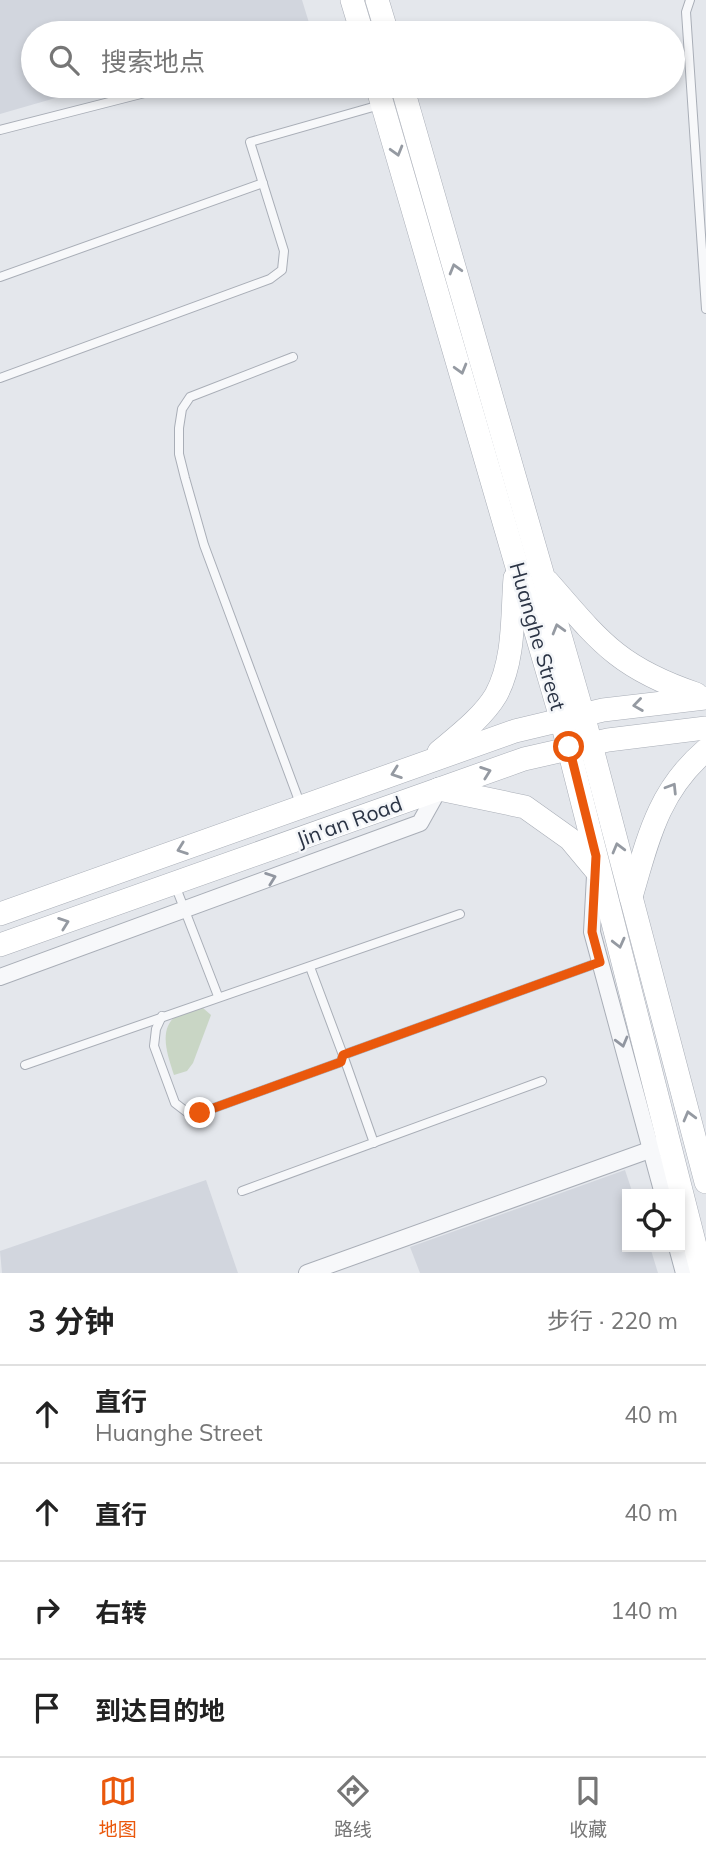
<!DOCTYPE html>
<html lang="zh">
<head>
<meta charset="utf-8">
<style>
	body { margin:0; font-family:Mulish,"Noto Sans SC",sans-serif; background:#f6f6f6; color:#222 }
	.controls { position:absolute; right:21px; bottom:21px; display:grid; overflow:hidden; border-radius:0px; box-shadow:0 4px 10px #0003 }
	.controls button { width:63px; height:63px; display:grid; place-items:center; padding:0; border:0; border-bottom:2px solid #e0e0e0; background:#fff; color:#222; font:35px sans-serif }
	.stop { position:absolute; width:21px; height:21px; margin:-16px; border:5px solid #ea580c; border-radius:50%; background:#fff }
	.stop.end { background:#ea580c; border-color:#fff; box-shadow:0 2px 7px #0008 }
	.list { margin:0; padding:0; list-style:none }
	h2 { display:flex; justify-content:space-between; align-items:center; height:91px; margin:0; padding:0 28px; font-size:30px }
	h2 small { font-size:23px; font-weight:400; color:#767676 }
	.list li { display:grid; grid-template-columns:46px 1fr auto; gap:21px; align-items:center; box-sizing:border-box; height:98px; padding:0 28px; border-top:2px solid #e0e0e0 }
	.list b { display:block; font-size:26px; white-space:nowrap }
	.list p { margin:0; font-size:23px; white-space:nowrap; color:#767676 }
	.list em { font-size:23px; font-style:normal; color:#767676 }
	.icon { flex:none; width:38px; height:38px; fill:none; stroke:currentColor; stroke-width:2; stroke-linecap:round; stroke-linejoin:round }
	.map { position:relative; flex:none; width:706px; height:1273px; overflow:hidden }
	.search { position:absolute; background:#fff; box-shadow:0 4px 10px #0003; left:21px; right:21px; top:21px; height:77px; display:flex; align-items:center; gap:18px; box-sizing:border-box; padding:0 24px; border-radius:38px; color:#767676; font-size:26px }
	.sheet { height:483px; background:#fff }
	nav { display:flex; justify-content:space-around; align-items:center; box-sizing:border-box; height:98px; border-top:2px solid #e0e0e0; background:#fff; font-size:19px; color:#767676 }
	nav a { display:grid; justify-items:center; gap:4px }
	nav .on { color:#ea580c }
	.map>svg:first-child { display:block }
	.built { fill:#d2d6de }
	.green { fill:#c9d6c5 }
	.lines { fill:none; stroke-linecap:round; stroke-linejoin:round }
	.lane-casing { stroke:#a9aeb7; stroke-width:10 }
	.street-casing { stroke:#a9aeb7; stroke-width:18 }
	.secondary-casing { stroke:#a9aeb7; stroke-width:24 }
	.lane { stroke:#f7f8fa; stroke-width:8 }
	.street { stroke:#f7f8fa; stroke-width:16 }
	.secondary { stroke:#fff; stroke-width:23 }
	.oneway { stroke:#959aa2 }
	.oneway2 { stroke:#9196a0 }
	.route { stroke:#ea580c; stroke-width:9 }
	.labels { text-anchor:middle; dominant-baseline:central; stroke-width:5; stroke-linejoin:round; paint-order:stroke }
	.street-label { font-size:21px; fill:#2b3445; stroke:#f4f6f9 }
</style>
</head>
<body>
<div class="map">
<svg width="706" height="1273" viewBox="0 0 706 1273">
	<rect width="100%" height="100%" fill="#e4e7ec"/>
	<g class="built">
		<polygon points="0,0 302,0 310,26 283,33 33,33 33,86 97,86 0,114"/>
		<polygon points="625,1170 633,1194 627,1194 627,1247 650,1247 658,1273 420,1273 410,1247"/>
		<polygon points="206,1180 238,1273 2,1273 0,1251"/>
	</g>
	<path class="green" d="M203,1008L211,1015L193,1063L187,1071L174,1075C163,1043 155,1012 203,1008Z"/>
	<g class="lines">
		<defs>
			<g id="lane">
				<polyline points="690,0 686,12 706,309"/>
				<polyline points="0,130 172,86"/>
				<polyline points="0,277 263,183"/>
				<polyline points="293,357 190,397 182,409 179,428 179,454 185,478 204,545 301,806"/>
				<polyline points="0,378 270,279 282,270 284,251 250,142 380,105"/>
				<polyline points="175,885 218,996"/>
				<polyline points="162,1016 156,1029 154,1046 175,1103 188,1113 200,1113 341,1062 343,1055 310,967"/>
				<polyline points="25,1065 460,914"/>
				<polyline points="374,1143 343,1055 600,962"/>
				<polyline points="242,1191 542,1081"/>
			</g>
			<g id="street">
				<polyline points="595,876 592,932 663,1194"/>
				<polyline points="0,977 420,823 439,789"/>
				<polyline points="677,1247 684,1273"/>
				<polyline points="307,1273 669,1143"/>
			</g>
			<g id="secondary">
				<polyline points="352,0 362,33"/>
				<polyline points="377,0 387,33"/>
				<polyline points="377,86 561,718 702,1273"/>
				<polyline points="402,86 585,722 706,1182"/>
				<path d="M548,582C600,642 619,668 696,694"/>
				<path d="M439,752C458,736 483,717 496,695C515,660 512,615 515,578"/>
				<polyline points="439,789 525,807 570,839 595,869"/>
				<path d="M631,897C648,839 658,791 706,750"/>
				<polyline points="0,914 515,731 603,710 706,698"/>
				<polyline points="0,945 524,759 608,740 706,728"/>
			</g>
		</defs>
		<use href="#lane" class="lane-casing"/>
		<use href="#street" class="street-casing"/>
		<use href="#secondary" class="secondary-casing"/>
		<use href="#lane" class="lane"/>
		<use href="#street" class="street"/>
		<use href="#secondary" class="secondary"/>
	</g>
	<defs><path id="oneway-chevron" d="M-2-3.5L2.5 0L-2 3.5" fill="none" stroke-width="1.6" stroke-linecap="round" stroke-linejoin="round" transform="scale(1.75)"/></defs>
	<g class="oneway">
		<use href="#oneway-chevron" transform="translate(397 151) rotate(74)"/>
		<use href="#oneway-chevron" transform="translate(455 269) rotate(-106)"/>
		<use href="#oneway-chevron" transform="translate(461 369) rotate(74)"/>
		<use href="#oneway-chevron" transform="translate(558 629) rotate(-106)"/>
		<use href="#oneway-chevron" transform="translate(638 705) rotate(172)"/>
		<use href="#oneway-chevron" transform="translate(486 772) rotate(-20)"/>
		<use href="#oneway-chevron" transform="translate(396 773) rotate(160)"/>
		<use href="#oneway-chevron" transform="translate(672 788) rotate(-58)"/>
		<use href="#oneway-chevron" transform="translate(618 848) rotate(-105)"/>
		<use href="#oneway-chevron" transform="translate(182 849) rotate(160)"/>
		<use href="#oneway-chevron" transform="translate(64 923) rotate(-20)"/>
		<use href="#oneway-chevron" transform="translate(619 943) rotate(76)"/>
		<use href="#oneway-chevron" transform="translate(689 1116) rotate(-105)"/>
	</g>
	<g class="oneway2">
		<use href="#oneway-chevron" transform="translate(271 878) rotate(-20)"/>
		<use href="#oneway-chevron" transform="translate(622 1042) rotate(75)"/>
	</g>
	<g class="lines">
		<polyline class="route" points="200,1113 341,1062 343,1055 600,962 592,932 596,856 569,747"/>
	</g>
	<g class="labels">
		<g class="street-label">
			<text transform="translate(538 636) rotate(74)">Huanghe Street</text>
			<text transform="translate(349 821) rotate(-20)">Jin'an Road</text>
		</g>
	</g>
</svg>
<div class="controls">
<button><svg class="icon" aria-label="locate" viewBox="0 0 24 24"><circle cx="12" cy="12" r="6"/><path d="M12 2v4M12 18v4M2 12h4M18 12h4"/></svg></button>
</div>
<div class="stop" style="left:569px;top:747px"></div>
<div class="stop end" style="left:200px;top:1113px"></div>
<div class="search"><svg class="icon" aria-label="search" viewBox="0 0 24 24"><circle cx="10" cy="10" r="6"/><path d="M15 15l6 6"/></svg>搜索地点</div>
</div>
<section class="sheet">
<h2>3 分钟<small>步行 · 220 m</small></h2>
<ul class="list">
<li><svg class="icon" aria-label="ahead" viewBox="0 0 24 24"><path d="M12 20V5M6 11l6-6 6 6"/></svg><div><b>直行</b><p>Huanghe Street</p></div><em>40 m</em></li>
<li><svg class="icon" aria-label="ahead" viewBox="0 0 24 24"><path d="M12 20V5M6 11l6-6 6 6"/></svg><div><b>直行</b></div><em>40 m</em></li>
<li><svg class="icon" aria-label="right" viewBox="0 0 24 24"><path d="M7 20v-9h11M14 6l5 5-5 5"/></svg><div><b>右转</b></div><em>140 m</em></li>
<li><svg class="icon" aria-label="arrive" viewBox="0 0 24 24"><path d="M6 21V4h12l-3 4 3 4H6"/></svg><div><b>到达目的地</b></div></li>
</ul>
</section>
<nav>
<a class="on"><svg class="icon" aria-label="map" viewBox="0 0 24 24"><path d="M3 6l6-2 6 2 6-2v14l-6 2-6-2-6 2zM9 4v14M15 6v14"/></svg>地图</a>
<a><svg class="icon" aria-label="directions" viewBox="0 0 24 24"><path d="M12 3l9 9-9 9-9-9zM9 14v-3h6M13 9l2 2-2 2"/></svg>路线</a>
<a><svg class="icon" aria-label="saved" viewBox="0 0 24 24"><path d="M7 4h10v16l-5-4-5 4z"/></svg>收藏</a>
</nav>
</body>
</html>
